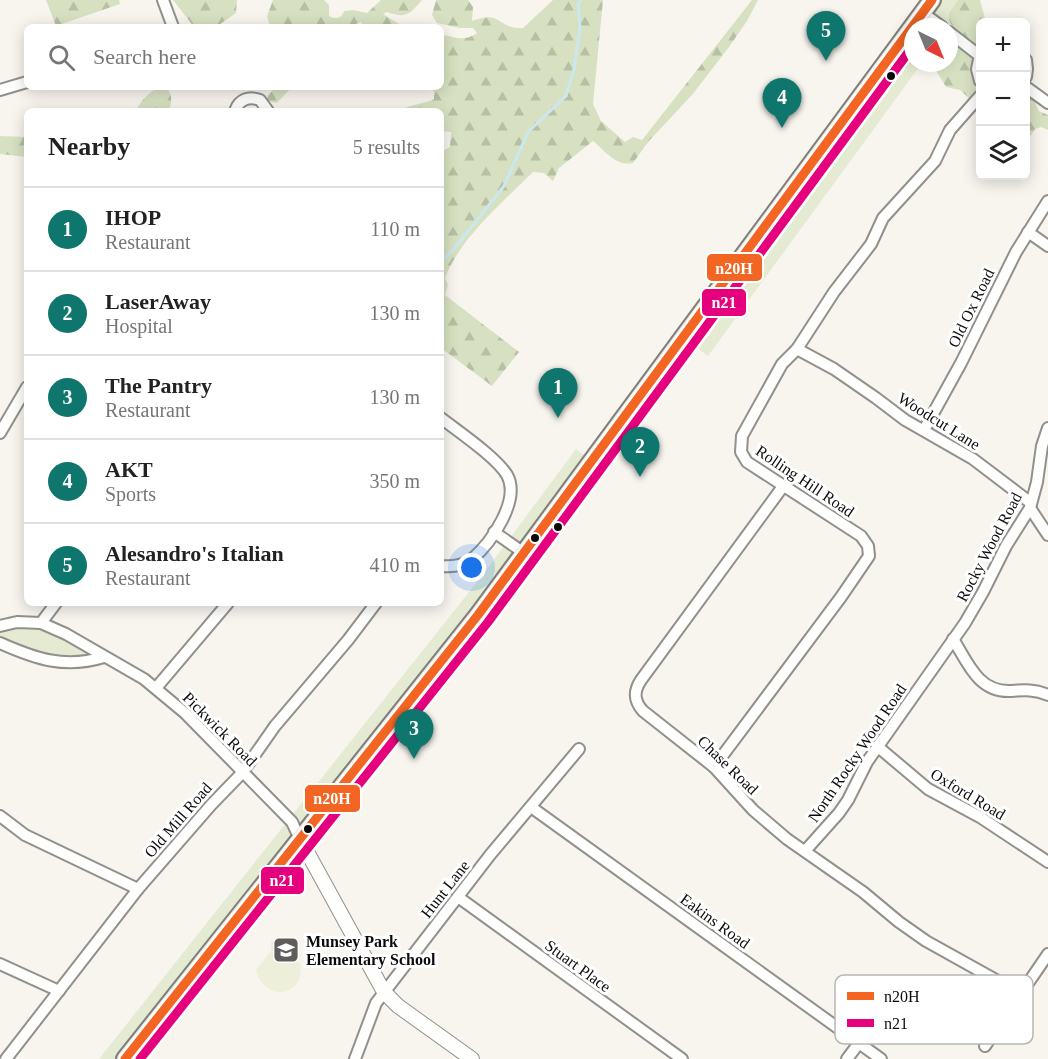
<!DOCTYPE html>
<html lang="en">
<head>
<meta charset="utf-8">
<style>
	body { margin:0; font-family:"Times New Roman",serif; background:#f6f6f6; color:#222 }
	.controls { position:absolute; right:18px; top:18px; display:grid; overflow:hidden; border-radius:9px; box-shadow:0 3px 15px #0003 }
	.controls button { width:54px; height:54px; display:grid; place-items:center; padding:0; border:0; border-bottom:2px solid #e0e0e0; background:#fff; color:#222; font:30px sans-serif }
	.compass { position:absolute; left:904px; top:18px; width:54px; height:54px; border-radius:50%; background:#fff; box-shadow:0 3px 15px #0003; rotate:137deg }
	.you { position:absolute; left:472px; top:568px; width:21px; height:21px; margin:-15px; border:4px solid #fff; border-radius:50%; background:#1a73e8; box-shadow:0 0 0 9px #1a73e833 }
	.badge { display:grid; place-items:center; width:39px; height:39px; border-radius:50%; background:#0f766e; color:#fff; font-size:20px; font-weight:700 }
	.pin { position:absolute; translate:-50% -50px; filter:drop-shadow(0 2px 3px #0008) }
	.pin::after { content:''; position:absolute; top:32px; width:21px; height:18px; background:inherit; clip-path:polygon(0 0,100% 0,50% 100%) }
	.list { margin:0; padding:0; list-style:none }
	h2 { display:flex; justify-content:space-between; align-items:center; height:78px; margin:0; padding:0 24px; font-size:26px }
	h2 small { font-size:20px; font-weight:400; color:#767676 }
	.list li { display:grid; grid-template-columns:39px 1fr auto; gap:18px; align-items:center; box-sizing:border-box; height:84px; padding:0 24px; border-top:2px solid #e0e0e0 }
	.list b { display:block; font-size:22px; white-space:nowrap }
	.list p { margin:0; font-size:20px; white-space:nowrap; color:#767676 }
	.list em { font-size:20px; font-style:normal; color:#767676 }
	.icon { flex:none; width:33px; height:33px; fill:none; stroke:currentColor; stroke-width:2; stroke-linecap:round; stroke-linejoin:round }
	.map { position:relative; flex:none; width:1048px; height:1059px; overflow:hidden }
	.search { position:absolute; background:#fff; box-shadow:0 3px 15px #0003; left:24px; top:24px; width:420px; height:66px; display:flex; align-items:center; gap:15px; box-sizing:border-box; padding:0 21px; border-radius:9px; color:#767676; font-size:22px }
	.panel { position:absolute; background:#fff; box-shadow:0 3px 15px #0003; left:24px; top:108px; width:420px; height:498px; border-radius:9px }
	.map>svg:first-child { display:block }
	.grass { fill:#e5ebd2 }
	.forest { fill:url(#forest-firs) }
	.pitch { fill:#eeefdb }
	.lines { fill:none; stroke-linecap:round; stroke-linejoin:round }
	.stream { stroke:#cae8ee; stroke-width:3 }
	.minor-casing { stroke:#92908e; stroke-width:14 }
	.tertiary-casing { stroke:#92908e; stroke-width:16 }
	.primary-casing { stroke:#7f7e7b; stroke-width:20 }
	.minor { stroke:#fefefd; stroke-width:10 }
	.tertiary { stroke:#fefefd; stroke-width:14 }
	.primary { stroke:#e9e2d9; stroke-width:16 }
	.bus-1-casing { stroke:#fff; stroke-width:14 }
	.bus-2-casing { stroke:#fff; stroke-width:14 }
	.bus-1 { stroke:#f26522; stroke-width:9 }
	.bus-2 { stroke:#e5007d; stroke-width:9 }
	.bus-dot { fill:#0b0b0b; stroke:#fff; stroke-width:2 }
	.labels { text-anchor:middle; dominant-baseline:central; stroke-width:6; stroke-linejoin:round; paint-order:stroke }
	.street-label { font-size:16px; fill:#0b0b0b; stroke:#fff }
	.poi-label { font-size:16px; font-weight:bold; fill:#0b0b0b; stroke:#fff; text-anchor:start }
	.key { fill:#fff; stroke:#b6b6b6; stroke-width:1.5 }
	.key-label { font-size:16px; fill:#0b0b0b }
	.line-badge { stroke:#fff; stroke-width:2 }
	.badge-label { font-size:16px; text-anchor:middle; font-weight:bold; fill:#fff }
</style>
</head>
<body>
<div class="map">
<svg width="1048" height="1059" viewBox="0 0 1048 1059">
	<defs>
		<pattern id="forest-firs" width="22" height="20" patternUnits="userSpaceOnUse" patternTransform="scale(1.5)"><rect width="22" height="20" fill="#d7e1c1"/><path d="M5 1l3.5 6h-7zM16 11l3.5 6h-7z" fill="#b7c0a4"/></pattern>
	</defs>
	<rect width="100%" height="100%" fill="#f8f5ef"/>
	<g class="grass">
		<polygon points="932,0 958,0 949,13 949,20 957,36 949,27 913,27 913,63 922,63 708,356 683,337"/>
		<polygon points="576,449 592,461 125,1059 99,1059 484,573"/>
		<polygon points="30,621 104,657 66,663 0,643 0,626"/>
	</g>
	<g class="forest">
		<polygon points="46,0 119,0 120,4 56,26"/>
		<polygon points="173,0 237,0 236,13 216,27 194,27"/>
		<path d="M273,0H324L329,5V16C336,20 342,18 344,11L353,10L367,13L381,0H422C410,14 406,19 387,12L383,14L399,24L408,27H363L361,22L348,27H270L267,16Z"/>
		<path d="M436,0H468L473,7L472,21C503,9 496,29 523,28L553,0H603L593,104L601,121L625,142L633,137L642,140L752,0H758L747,21L729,47L692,95L648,142L633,163C616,167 604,150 593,141L559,168L553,181L544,173L533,172C503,202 460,238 445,278L448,285L445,295L519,352L492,386L441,348V152L450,147L451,132L441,131V111H402L407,107L430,101L434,99V92L430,87H441V35C456,36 462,43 477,33L473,28H460L437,23L432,15Z"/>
		<polygon points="958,0 980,0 986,22 980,22 980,45 973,46 971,50 979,88 978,92 973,98 970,99 960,90 946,87 935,69 926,63 949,63 949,35 957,36 949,20 949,13"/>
		<path d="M160,87H167C172,96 173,102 168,111H136C141,100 149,92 160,87Z"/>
		<polygon points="276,87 292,87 277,103 267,101 267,96"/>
		<polygon points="1026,93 1033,98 1039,111 1048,115 1048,130 1041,127 1035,129 1026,143"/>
		<polygon points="0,136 27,137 27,157 0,154"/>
	</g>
	<path class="pitch" d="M271,941H281V948L300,964C306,997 264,1003 256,970L271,951Z"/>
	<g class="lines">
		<polyline class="stream" points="441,261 454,249 504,186 528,132 566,96 574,69 580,28 578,5 581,0"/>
		<defs>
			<g id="minor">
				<polyline points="163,0 173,27"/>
				<polyline points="923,13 942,27"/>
				<polyline points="949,32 980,56"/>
				<polyline points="980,55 977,69 980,81"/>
				<polyline points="1026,60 1027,69 1026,77"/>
				<polyline points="1026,87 1048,103"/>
				<polyline points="0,90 27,82"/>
				<path d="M235,111C239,99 249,96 260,100L268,111"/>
				<polyline points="1028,232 1048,246"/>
				<polyline points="797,349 834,369 876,398 905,420 973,459 1031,503"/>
				<path d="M441,418C459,432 496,457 507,475C521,500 491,543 472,559C463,566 452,567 441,566"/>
				<polyline points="924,430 961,363 1016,252 1048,201"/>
				<polyline points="0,433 27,387"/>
				<path d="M784,485L641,680C633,692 634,701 643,711L714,767L753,810L787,839L863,892L899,922L926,941L1021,994"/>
				<polyline points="1030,508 1048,535"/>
				<polyline points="494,532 524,553"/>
				<polyline points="41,623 56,603"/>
				<polyline points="0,626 17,622 41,623 66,634 144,679 185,713 292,822 300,839"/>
				<path d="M953,639C968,663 978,692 1010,691C1024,690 1035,689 1048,695"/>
				<path d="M0,643C36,659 65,669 104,657"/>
				<polyline points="156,688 228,603"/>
				<polyline points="877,746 928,789 980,817 1048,862"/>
				<polyline points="714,767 841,597 869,556 868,546 861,536 747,462 741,452 742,436 782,364 797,349 834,292 871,244 883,218 935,161 950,130 980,96"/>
				<polyline points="531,807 881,1059"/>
				<polyline points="0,816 25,835 138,889"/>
				<polyline points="805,851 839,813 848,800 867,762 965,623 983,592 1006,546 1030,508 1037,482 1042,446 1048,428"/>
				<polyline points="458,897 682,1059"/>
				<polyline points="0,964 59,991"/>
				<polyline points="985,1046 1048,954"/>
				<polyline points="6,1059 138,889 211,805 242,773 275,726 348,640 376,603"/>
				<polyline points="355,1059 376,1003 490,855 579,749"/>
				<polyline points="847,1059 859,1043"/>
			</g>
			<polyline id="tertiary" points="300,839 384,992 398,1006 472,1059"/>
			<polyline id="primary" points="125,1059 478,615 932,0"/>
		</defs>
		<use href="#minor" class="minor-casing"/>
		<use href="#tertiary" class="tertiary-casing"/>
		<use href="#primary" class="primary-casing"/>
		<use href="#minor" class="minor"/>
		<use href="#tertiary" class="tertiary"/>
		<use href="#primary" class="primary"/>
		<defs>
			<polyline id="bus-1" points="125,1059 478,615 932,0"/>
			<polyline id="bus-2" points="140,1059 488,622 913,46"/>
		</defs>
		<use href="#bus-1" class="bus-1-casing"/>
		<use href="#bus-2" class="bus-2-casing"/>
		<use href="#bus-1" class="bus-1"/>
		<use href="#bus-2" class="bus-2"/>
	</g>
	<defs>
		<symbol id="school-square" viewBox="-11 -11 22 22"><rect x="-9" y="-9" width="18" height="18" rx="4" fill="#5e5d5b" stroke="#fff"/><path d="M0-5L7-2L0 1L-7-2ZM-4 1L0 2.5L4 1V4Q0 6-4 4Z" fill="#fff"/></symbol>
	</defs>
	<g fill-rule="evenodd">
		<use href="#school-square" x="271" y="935" width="30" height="30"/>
	</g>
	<g class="bus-dot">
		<circle cx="891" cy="76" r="5"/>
		<circle cx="558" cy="527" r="5"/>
		<circle cx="535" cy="538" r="5"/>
		<circle cx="308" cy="829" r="5"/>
	</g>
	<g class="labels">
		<g class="street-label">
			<text transform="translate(971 308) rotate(-64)">Old Ox Road</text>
			<text transform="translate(939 421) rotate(32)">Woodcut Lane</text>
			<text transform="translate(805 481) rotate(34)">Rolling Hill Road</text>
			<text transform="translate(989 547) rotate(-62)">Rocky Wood Road</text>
			<text transform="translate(220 729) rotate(45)">Pickwick Road</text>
			<text transform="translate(857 753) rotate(-56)">North Rocky Wood Road</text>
			<text transform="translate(728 765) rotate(44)">Chase Road</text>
			<text transform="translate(968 794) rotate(31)">Oxford Road</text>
			<text transform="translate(178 820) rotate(-49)">Old Mill Road</text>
			<text transform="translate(445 889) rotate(-52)">Hunt Lane</text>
			<text transform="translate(715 921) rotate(36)">Eakins Road</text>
			<text transform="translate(578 966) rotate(36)">Stuart Place</text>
		</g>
		<g class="poi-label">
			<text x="306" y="941">Munsey Park<tspan x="306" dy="18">Elementary School</tspan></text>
		</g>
	</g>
	<rect x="835" y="975" width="198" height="69" rx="9" class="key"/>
	<rect x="847" y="992" width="27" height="8" fill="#f26522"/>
	<rect x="847" y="1019" width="27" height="8" fill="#e5007d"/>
	<g class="key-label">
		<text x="884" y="1002">n20H</text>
		<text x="884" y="1029">n21</text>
	</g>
	<g class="line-badge">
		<rect x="706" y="253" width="57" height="29" rx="6" fill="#f26522"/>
		<rect x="701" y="288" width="46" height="29" rx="6" fill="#e5007d"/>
		<rect x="304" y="784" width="57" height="29" rx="6" fill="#f26522"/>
		<rect x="260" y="866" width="45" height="29" rx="6" fill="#e5007d"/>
	</g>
	<g class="badge-label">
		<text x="734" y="274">n20H</text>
		<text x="724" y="308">n21</text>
		<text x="332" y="804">n20H</text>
		<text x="282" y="886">n21</text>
	</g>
</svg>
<div class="controls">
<button>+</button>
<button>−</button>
<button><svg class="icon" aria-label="layers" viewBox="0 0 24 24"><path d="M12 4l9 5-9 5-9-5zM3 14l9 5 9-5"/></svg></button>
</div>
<svg class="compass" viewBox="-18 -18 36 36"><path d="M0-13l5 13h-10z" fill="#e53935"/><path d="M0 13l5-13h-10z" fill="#767676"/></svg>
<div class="you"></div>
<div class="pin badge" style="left:558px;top:418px">1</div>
<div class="pin badge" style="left:640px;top:477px">2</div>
<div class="pin badge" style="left:414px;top:759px">3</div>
<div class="pin badge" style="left:782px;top:128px">4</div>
<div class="pin badge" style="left:826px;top:61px">5</div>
<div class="search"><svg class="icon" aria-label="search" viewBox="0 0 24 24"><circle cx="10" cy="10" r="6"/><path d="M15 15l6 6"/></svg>Search here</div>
<section class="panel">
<h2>Nearby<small>5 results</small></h2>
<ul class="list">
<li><span class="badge">1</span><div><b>IHOP</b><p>Restaurant</p></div><em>110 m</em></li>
<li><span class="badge">2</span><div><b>LaserAway</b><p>Hospital</p></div><em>130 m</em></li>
<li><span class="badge">3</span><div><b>The Pantry</b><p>Restaurant</p></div><em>130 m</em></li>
<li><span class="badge">4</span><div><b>AKT</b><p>Sports</p></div><em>350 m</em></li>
<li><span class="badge">5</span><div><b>Alesandro's Italian</b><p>Restaurant</p></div><em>410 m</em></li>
</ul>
</section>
</div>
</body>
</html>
